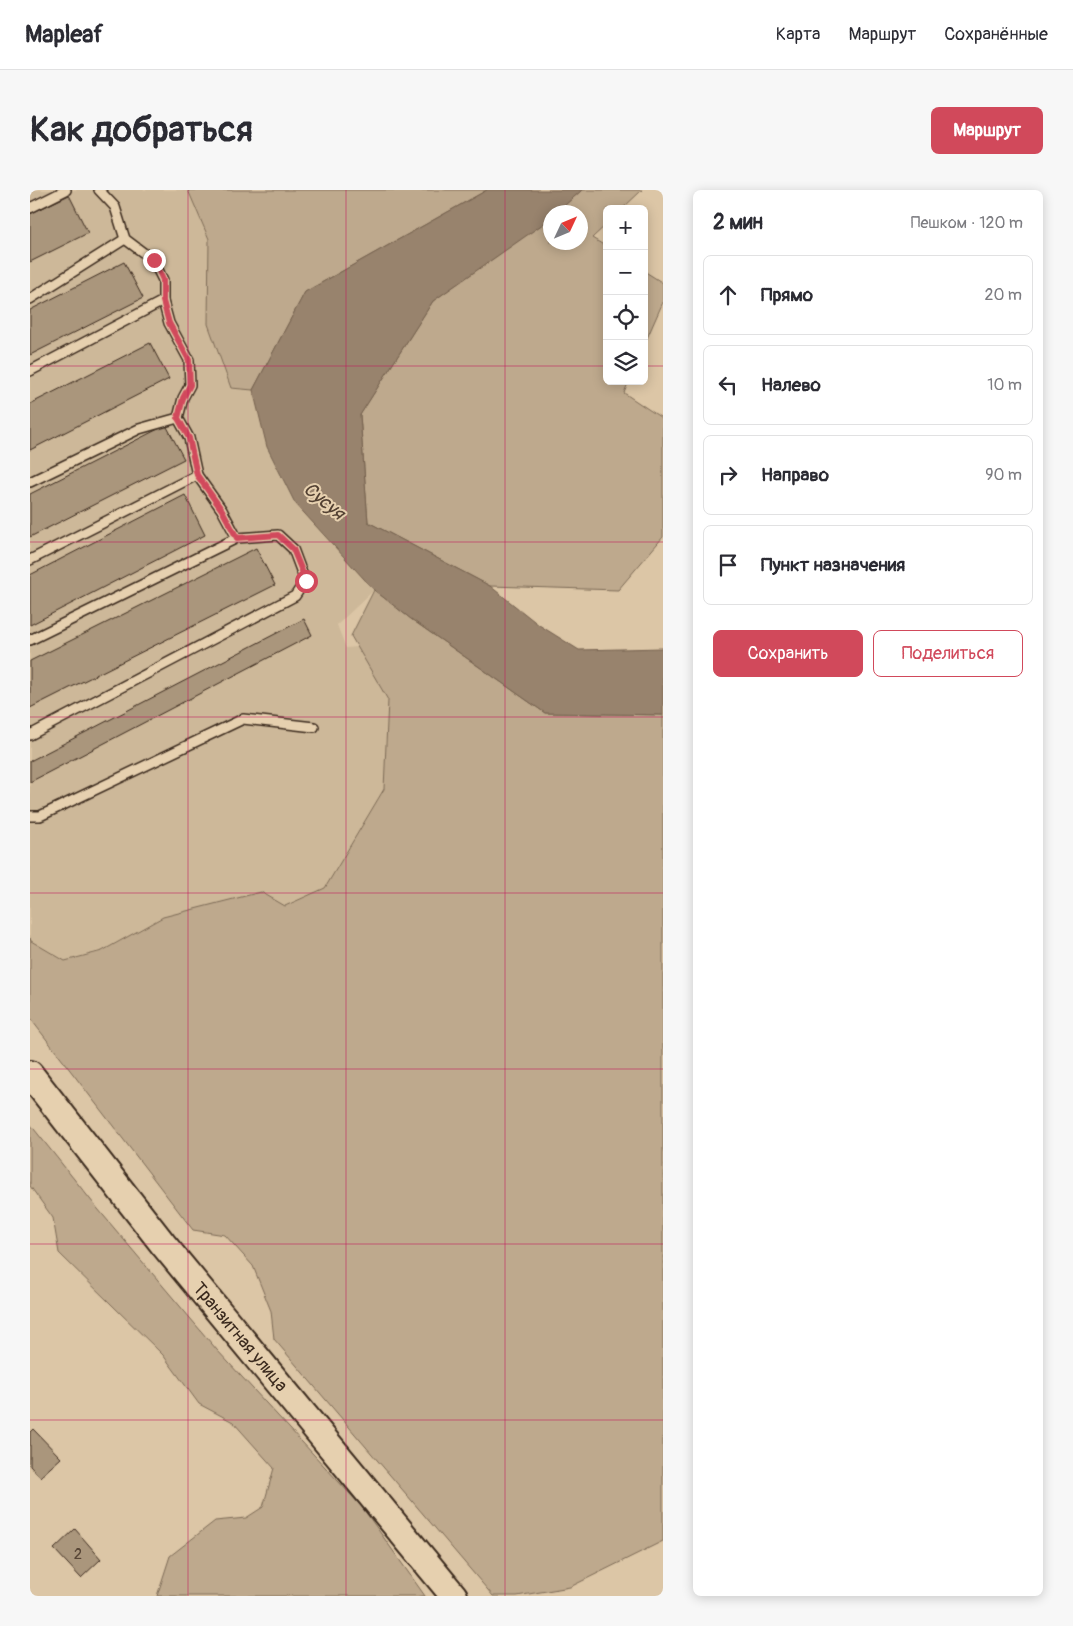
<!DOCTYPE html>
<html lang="ru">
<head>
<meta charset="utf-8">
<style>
	body { margin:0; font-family:Pangolin,sans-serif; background:#f7f7f7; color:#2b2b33 }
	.controls { position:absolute; right:15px; top:15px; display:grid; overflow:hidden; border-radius:8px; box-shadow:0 2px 12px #0003 }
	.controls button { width:45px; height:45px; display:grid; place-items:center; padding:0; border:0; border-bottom:1px solid #e1e1e2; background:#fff; color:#2b2b33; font:25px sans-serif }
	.compass { position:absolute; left:513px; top:15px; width:45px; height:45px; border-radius:50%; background:#fff; box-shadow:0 2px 12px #0003; rotate:46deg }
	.stop { position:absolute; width:15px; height:15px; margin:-11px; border:4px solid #d1495b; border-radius:50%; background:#fff }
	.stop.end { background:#d1495b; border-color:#fff; box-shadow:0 1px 5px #0008 }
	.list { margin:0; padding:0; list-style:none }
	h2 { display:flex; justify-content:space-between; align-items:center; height:65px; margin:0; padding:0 20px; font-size:21px }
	h2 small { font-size:16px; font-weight:400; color:#7c7c81 }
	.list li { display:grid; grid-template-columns:32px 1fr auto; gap:15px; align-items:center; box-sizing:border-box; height:80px; margin:0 10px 10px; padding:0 10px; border:1px solid #e1e1e2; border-radius:8px }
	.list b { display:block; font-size:19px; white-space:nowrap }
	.list em { font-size:16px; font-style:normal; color:#7c7c81 }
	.actions { display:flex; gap:10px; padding:15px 20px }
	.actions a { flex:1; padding:11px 0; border:1px solid #d1495b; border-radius:8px; text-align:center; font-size:18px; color:#d1495b }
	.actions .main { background:#d1495b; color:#fff }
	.icon { flex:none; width:28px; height:28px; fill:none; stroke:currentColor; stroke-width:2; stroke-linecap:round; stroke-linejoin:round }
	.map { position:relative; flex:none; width:633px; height:1406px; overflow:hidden; border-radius:8px }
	header { display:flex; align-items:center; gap:30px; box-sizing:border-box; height:70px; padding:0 25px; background:#fff; border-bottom:1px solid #e1e1e2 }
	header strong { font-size:24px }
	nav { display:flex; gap:28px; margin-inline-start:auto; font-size:18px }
	.intro { display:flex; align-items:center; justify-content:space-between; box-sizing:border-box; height:120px; padding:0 30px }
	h1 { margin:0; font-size:35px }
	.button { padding:12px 22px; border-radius:8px; background:#d1495b; color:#fff; font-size:18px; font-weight:700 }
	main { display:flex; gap:30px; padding:0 30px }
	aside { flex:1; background:#fff; border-radius:8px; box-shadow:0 2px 12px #0003 }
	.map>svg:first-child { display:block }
	.built { fill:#cdb899 }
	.green { fill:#bea98d; stroke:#7c6a56 }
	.water { fill:#98836d; stroke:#735f4d }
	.building { fill:#aa967c; stroke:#3b2a1e }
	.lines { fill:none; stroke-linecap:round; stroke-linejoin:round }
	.lane-casing { stroke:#3b2a1e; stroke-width:12 }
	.secondary-casing { stroke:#3b2a1e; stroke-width:30 }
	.lane { stroke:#e6d0af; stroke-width:9 }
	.secondary { stroke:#e6d0af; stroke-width:26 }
	.route { stroke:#d1495b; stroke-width:6 }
	.grid { fill:none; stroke:#c2185b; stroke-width:1; stroke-opacity:0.55 }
	.labels { text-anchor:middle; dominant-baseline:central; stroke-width:4; stroke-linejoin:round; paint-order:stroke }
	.number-label { font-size:15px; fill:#574536 }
	.street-label { font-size:18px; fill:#3b2a1e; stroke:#e6d0af }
	.water-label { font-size:19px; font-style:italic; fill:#524032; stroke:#e6d0af }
</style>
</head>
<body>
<header>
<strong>Mapleaf</strong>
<nav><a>Карта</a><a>Маршрут</a><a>Сохранённые</a></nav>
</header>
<div class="intro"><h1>Как добраться</h1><a class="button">Маршрут</a></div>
<main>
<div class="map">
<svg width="633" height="1406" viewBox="0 0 633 1406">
	<rect width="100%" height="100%" fill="#dcc6a6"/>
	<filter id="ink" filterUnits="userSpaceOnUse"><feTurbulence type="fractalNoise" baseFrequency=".02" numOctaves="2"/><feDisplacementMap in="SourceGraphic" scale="10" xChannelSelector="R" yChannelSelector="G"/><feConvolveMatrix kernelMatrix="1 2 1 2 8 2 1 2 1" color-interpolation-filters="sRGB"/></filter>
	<g filter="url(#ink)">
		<polygon class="built" points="0,0 158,0 179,49 178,134 201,198 223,200 237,257 265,313 344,400 307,435 316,458 337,456 358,510 354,599 295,698 255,716 133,727 75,759 35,771 1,751 0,748"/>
		<g class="green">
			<polygon points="158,0 457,0 275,102 223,200 201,198 178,134 179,49"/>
			<polygon points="552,0 612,0 592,19 577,19 577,34 562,48 577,57 577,191 599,191 594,203 633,229 633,347 588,400 460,396 338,332 330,225 403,111 520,28 520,52 550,52 550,22 527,22"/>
			<polygon points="614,81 633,93 633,112 614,155"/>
			<polygon points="344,400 381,429 515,523 633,525 633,1351 540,1397 487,1406 463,1406 244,1149 241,1121 223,1076 195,1045 163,1040 0,828 0,748 1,751 35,771 72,761 133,727 231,702 255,716 295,698 354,599 358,510 321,446"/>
			<polygon points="0,934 68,1019 187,1160 332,1317 395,1406 127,1406 140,1366 185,1331 216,1328 233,1317 244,1278 203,1232 169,1214 133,1165 29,1063 23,1028 0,996"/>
		</g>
		<polygon class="water" points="457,0 552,0 527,22 520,22 520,28 513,34 403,111 330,225 338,332 460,396 509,435 549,460 633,458 633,525 515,523 381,429 344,400 265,313 237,257 223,200 275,102"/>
		<g class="building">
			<polygon points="39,5 58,43 0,72 0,24"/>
			<polygon points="94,72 113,108 0,165 0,120"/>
			<polygon points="120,153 139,189 0,260 0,214"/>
			<polygon points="136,235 154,269 0,347 0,304"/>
			<polygon points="155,305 175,345 0,435 0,385"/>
			<polygon points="226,358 245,395 0,518 0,471"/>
			<polygon points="274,429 282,445 0,592 0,571"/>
			<polygon points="3,1239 31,1268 10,1287 0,1276 0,1242"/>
			<polygon points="45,1339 71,1369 51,1388 24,1359"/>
		</g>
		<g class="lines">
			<defs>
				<g id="lane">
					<polyline points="0,18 36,0"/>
					<polyline points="0,109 95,49"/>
					<polyline points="0,181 133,111"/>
					<polyline points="0,292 109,239 148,228"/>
					<polyline points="0,370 167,285"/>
					<polyline points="0,450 207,348"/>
					<polyline points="0,545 265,406 275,391 263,359 248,345 207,348 192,320 167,285 159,248 148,228 153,208 160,195 159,170 139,133 133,111 133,90 123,70 95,49 85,17 69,0"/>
					<polyline points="0,626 10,626 213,529 284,537"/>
				</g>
				<polyline id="secondary" points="0,884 133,1054 424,1406"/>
			</defs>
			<use href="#lane" class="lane-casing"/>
			<use href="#secondary" class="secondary-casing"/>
			<use href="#lane" class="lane"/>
			<use href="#secondary" class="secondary"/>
		</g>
	</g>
	<g class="lines" filter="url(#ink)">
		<polyline class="route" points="124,70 133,90 133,111 139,133 159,170 160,195 153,208 148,228 159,248 167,285 192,320 207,348 248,345 263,359 276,391"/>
	</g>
	<path class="grid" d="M158,0V1406M316,0V1406M475,0V1406M0,176H577M614,176H633M0,352H633M0,527H633M0,703H633M0,879H633M0,1054H633M0,1230H633"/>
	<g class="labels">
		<g class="number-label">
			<text x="48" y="1364">2</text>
		</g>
		<g class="street-label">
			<text transform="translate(210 1147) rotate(50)">Транзитная улица</text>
		</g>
		<g class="water-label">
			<text transform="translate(294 311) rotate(39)">Сусуя</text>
		</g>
	</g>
</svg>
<div class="controls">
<button>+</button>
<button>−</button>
<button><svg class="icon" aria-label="locate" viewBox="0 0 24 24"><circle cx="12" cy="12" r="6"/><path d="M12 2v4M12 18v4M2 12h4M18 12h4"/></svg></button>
<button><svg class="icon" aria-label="layers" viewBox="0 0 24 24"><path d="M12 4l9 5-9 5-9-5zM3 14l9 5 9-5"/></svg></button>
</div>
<svg class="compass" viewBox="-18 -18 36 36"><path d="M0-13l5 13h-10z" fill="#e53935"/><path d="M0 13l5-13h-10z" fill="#7c7c81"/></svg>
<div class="stop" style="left:276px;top:391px"></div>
<div class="stop end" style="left:124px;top:70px"></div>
</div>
<aside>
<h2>2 мин<small>Пешком · 120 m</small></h2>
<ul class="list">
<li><svg class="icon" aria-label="ahead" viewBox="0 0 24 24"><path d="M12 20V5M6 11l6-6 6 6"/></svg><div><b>Прямо</b></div><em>20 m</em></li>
<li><svg class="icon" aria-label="left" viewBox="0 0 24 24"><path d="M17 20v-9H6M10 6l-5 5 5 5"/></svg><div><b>Налево</b></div><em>10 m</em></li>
<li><svg class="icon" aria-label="right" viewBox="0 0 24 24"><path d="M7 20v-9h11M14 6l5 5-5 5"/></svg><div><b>Направо</b></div><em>90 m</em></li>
<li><svg class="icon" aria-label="arrive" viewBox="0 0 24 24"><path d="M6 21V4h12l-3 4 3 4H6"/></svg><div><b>Пункт назначения</b></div></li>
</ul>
<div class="actions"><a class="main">Сохранить</a><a>Поделиться</a></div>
</aside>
</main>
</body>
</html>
